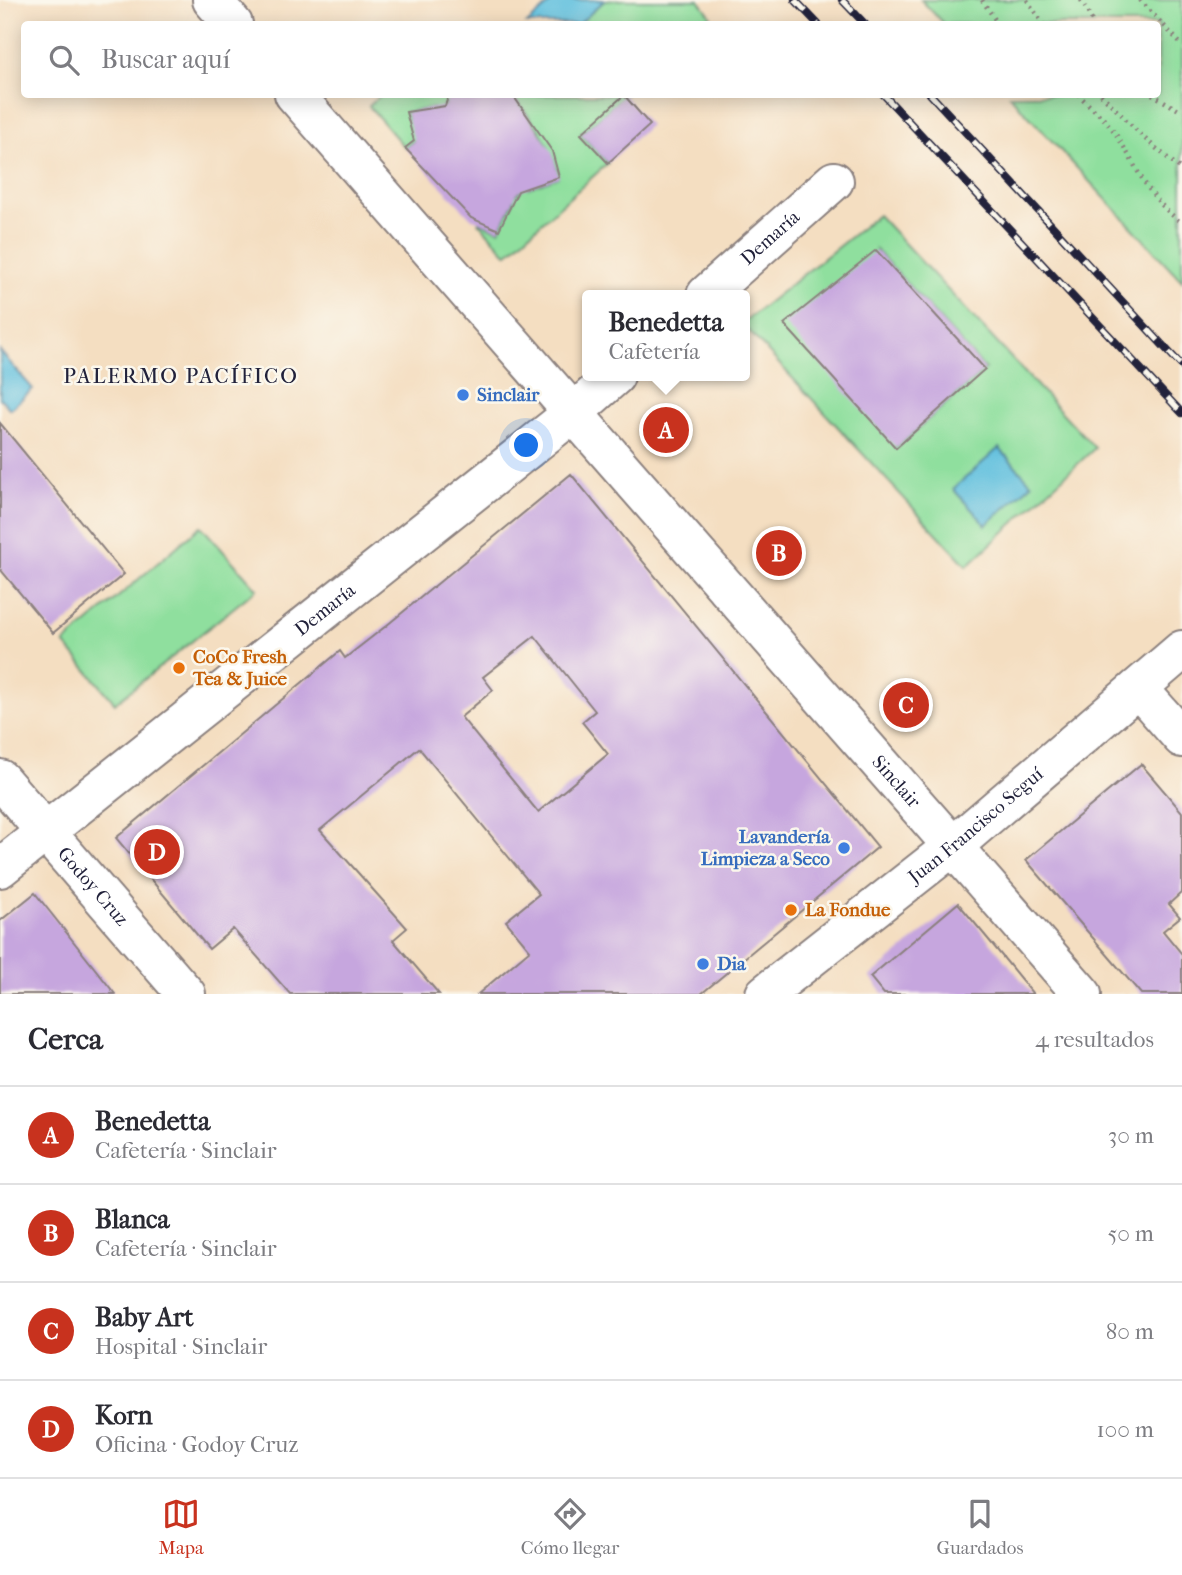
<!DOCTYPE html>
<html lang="es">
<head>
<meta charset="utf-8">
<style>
	body { margin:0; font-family:"IM FELL French Canon",serif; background:#f7f7f7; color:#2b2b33 }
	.you { position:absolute; left:527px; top:446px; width:24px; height:24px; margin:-18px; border:5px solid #fff; border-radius:50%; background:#1a73e8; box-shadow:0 0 0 10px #1a73e833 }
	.badge { display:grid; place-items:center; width:46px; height:46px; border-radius:50%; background:#c8321e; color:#fff; font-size:23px; font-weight:700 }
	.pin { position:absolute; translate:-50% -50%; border:4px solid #fff; box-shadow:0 2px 7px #0006 }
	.popup { position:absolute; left:582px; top:290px; width:168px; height:91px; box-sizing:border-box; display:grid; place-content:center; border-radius:7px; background:#fff; filter:drop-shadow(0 2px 5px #0005); font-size:23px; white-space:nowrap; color:#7c7c81 }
	.popup b { font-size:26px; color:#2b2b33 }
	.popup::after { content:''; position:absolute; left:50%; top:100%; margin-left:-14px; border:14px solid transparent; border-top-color:#fff }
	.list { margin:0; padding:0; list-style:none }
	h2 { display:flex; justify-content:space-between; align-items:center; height:91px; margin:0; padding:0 28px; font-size:30px }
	h2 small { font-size:23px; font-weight:400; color:#7c7c81 }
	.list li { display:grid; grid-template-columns:46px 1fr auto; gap:21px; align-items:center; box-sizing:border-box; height:98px; padding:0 28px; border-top:2px solid #e1e1e2 }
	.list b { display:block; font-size:26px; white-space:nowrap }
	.list p { margin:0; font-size:23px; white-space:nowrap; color:#7c7c81 }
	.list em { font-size:23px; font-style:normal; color:#7c7c81 }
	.icon { flex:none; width:38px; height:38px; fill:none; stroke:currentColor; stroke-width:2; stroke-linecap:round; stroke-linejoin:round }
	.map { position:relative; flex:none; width:1182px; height:994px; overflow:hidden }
	.search { position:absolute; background:#fff; box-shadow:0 4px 18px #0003; left:21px; right:21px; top:21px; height:77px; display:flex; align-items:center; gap:18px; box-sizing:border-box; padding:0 24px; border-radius:7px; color:#7c7c81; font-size:26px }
	.sheet { height:483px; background:#fff }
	nav { display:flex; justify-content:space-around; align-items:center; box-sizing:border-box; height:98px; border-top:2px solid #e1e1e2; background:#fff; font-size:19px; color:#7c7c81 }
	nav a { display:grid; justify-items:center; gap:4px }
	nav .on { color:#c8321e }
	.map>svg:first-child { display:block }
	.green { fill:#8fdf9e; stroke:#58806c; stroke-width:2; fill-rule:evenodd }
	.water { fill:#60c0de; stroke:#41718c; stroke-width:2 }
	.building { fill:#c6a6de; fill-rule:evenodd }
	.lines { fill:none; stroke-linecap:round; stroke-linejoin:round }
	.minor-casing { stroke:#8b807e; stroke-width:42 }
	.path { stroke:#8b807e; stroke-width:4.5; stroke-dasharray:2 5; stroke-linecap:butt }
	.minor { stroke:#fff; stroke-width:38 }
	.rail-casing { stroke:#22223b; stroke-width:8 }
	.rail { stroke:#fbf7ec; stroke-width:5; stroke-dasharray:16; stroke-linecap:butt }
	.shop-dot { fill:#3f7fe0; stroke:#fbf7ec; stroke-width:2.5 }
	.food-dot { fill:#e8710a; stroke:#fbf7ec; stroke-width:2.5 }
	.labels { text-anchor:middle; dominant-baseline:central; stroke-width:5; stroke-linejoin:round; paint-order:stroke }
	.street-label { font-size:19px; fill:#22223b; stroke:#fbf7ec }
	.shop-label { font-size:19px; font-weight:bold; fill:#366cbe; stroke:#fbf7ec; text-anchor:start }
	.food-label { font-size:19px; font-weight:bold; fill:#c56008; stroke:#fbf7ec; text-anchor:start }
	.neighbourhood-label { font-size:21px; letter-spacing:2px; fill:#22223b; stroke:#fbf7ec }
</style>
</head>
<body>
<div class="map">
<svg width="1182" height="994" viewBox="0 0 1182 994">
	<rect width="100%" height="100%" fill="#fbf7ec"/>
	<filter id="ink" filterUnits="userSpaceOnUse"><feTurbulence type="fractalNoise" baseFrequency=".0143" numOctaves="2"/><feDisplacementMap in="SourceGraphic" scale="14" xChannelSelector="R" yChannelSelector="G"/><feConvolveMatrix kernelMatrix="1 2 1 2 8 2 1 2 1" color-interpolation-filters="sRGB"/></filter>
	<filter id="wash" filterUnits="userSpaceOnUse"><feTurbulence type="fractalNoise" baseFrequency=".00686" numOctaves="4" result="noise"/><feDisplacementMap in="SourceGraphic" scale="28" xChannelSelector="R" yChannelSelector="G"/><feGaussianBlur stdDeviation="1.57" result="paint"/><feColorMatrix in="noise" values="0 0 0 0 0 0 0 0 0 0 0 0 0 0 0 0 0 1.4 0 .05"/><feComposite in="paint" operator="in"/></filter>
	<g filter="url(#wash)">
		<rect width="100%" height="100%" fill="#f4dec1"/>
		<g class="green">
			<polygon points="605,0 699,0 711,16 702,24 579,24"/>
			<polygon points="921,0 1182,0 1182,281 1009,95 1158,94 1158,24 944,24"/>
			<polygon points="381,95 449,95 450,100 437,111 434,108 406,112 416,139 405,148 369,106"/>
			<path d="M512,95H625L581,134L608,163L507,254L478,222L499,230L514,200L512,198L525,186L528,188L558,177C553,144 532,119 512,95Z"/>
			<path d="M878,215L1095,448L967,566L745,327V321ZM876,250L985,369L896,448Z"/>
			<polygon points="201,526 257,589 115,703 64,643"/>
		</g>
		<g class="water">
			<polygon points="554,0 605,0 579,24 527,24"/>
			<polygon points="0,351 33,389 10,409 0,398"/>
			<polygon points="999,448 1032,484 986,525 953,489"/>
		</g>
		<g id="blocks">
			<g class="building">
				<polygon points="449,94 512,94 552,151 559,177 518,191 499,230 471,218 405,148 414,141 406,112 445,106"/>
				<polygon points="624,95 650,125 608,163 581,134"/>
				<polygon points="876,250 985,369 896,448 784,324"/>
				<polygon points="0,423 124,574 53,633 0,569"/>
				<path d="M571,474L878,847L701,994H478L530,950L506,921L539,894L419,748L320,830L407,928L393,940L439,994H290L233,929L209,949L116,838L340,651L345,658L386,626ZM535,636L595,711L582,722L608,754L538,812L461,717L493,690L483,677Z"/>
				<polygon points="1141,764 1182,812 1182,892 1169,904 1180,917 1163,931 1182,954 1182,994 1141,994 1026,860"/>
				<polygon points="35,893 115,994 0,994 0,921"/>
				<polygon points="958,903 993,945 1033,994 884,994 870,977"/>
			</g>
		</g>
	</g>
	<g filter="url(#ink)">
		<use href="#blocks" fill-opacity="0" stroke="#8b807e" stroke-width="2"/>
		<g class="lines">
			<defs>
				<g id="minor">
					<polyline points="212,0 233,24"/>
					<path id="s1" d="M294,94L1082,994"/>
					<path id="s2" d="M706,295L834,181"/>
					<polyline points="1138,688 1182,738"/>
					<path id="s3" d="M0,779L186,994"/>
					<path id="s4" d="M0,868L573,413L615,376"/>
					<path id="s5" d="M765,994L952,847L1182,650"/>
				</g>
			</defs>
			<use href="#minor" class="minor-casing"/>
			<g class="path">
				<polyline points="982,0 998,24"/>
				<polyline points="1027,0 1043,24"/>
				<polyline points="1081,0 1094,24"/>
				<polyline points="1140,0 1182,45"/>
				<path d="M1078,94C1089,106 1104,117 1113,130C1138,166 1144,195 1182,223"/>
				<polyline points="1101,94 1144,138 1182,170"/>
				<polyline points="1152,94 1182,112"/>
			</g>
			<use href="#minor" class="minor"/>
			<defs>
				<g id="rail">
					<polyline points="795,0 818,24"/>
					<polyline points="842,0 865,24"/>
					<polyline points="883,94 1182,413"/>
					<polyline points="930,94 1182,366"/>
				</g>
			</defs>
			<use href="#rail" class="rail-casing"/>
			<use href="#rail" class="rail"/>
		</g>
	</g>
	<g class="shop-dot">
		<circle cx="463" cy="395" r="7"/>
		<circle cx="844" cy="848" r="7"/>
		<circle cx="703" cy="964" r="7"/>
	</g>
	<g class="food-dot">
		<circle cx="179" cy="668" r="7"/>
		<circle cx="791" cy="910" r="7"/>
	</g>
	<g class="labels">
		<g class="street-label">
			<text stroke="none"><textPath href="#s2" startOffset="86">Demaría</textPath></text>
			<text stroke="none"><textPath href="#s4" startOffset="415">Demaría</textPath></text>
			<text stroke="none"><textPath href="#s1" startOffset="914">Sinclair</textPath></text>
			<text stroke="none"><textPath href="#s5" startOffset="270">Juan Francisco Seguí</textPath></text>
			<text stroke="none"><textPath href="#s3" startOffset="142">Godoy Cruz</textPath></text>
		</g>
		<g class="shop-label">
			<text x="477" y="395">Sinclair</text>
			<text x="830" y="837" text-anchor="end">Lavandería<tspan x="830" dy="22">Limpieza a Seco</tspan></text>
			<text x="717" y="964">Dia</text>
		</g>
		<g class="food-label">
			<text x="193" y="657">CoCo Fresh<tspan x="193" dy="22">Tea &amp; Juice</tspan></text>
			<text x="805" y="910">La Fondue</text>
		</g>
		<g class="neighbourhood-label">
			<text x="181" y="376">PALERMO PACÍFICO</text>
		</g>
	</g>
</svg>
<div class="you"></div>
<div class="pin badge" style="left:666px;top:430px">A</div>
<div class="popup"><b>Benedetta</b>Cafetería</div>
<div class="pin badge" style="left:779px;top:553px">B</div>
<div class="pin badge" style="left:906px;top:705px">C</div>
<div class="pin badge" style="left:157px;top:852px">D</div>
<div class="search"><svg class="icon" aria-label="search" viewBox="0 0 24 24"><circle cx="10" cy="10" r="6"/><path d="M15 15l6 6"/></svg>Buscar aquí</div>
</div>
<section class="sheet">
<h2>Cerca<small>4 resultados</small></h2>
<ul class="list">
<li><span class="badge">A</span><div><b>Benedetta</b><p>Cafetería · Sinclair</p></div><em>30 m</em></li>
<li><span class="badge">B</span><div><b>Blanca</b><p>Cafetería · Sinclair</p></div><em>50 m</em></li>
<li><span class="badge">C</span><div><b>Baby Art</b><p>Hospital · Sinclair</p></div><em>80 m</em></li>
<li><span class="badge">D</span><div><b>Korn</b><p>Oficina · Godoy Cruz</p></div><em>100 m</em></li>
</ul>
</section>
<nav>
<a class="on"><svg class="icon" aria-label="map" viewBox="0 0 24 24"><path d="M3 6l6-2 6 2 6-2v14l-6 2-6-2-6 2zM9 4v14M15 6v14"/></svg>Mapa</a>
<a><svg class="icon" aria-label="directions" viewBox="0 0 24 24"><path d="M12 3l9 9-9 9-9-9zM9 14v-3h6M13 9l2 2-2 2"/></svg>Cómo llegar</a>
<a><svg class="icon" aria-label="saved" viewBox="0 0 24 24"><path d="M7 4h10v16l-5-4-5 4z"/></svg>Guardados</a>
</nav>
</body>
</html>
